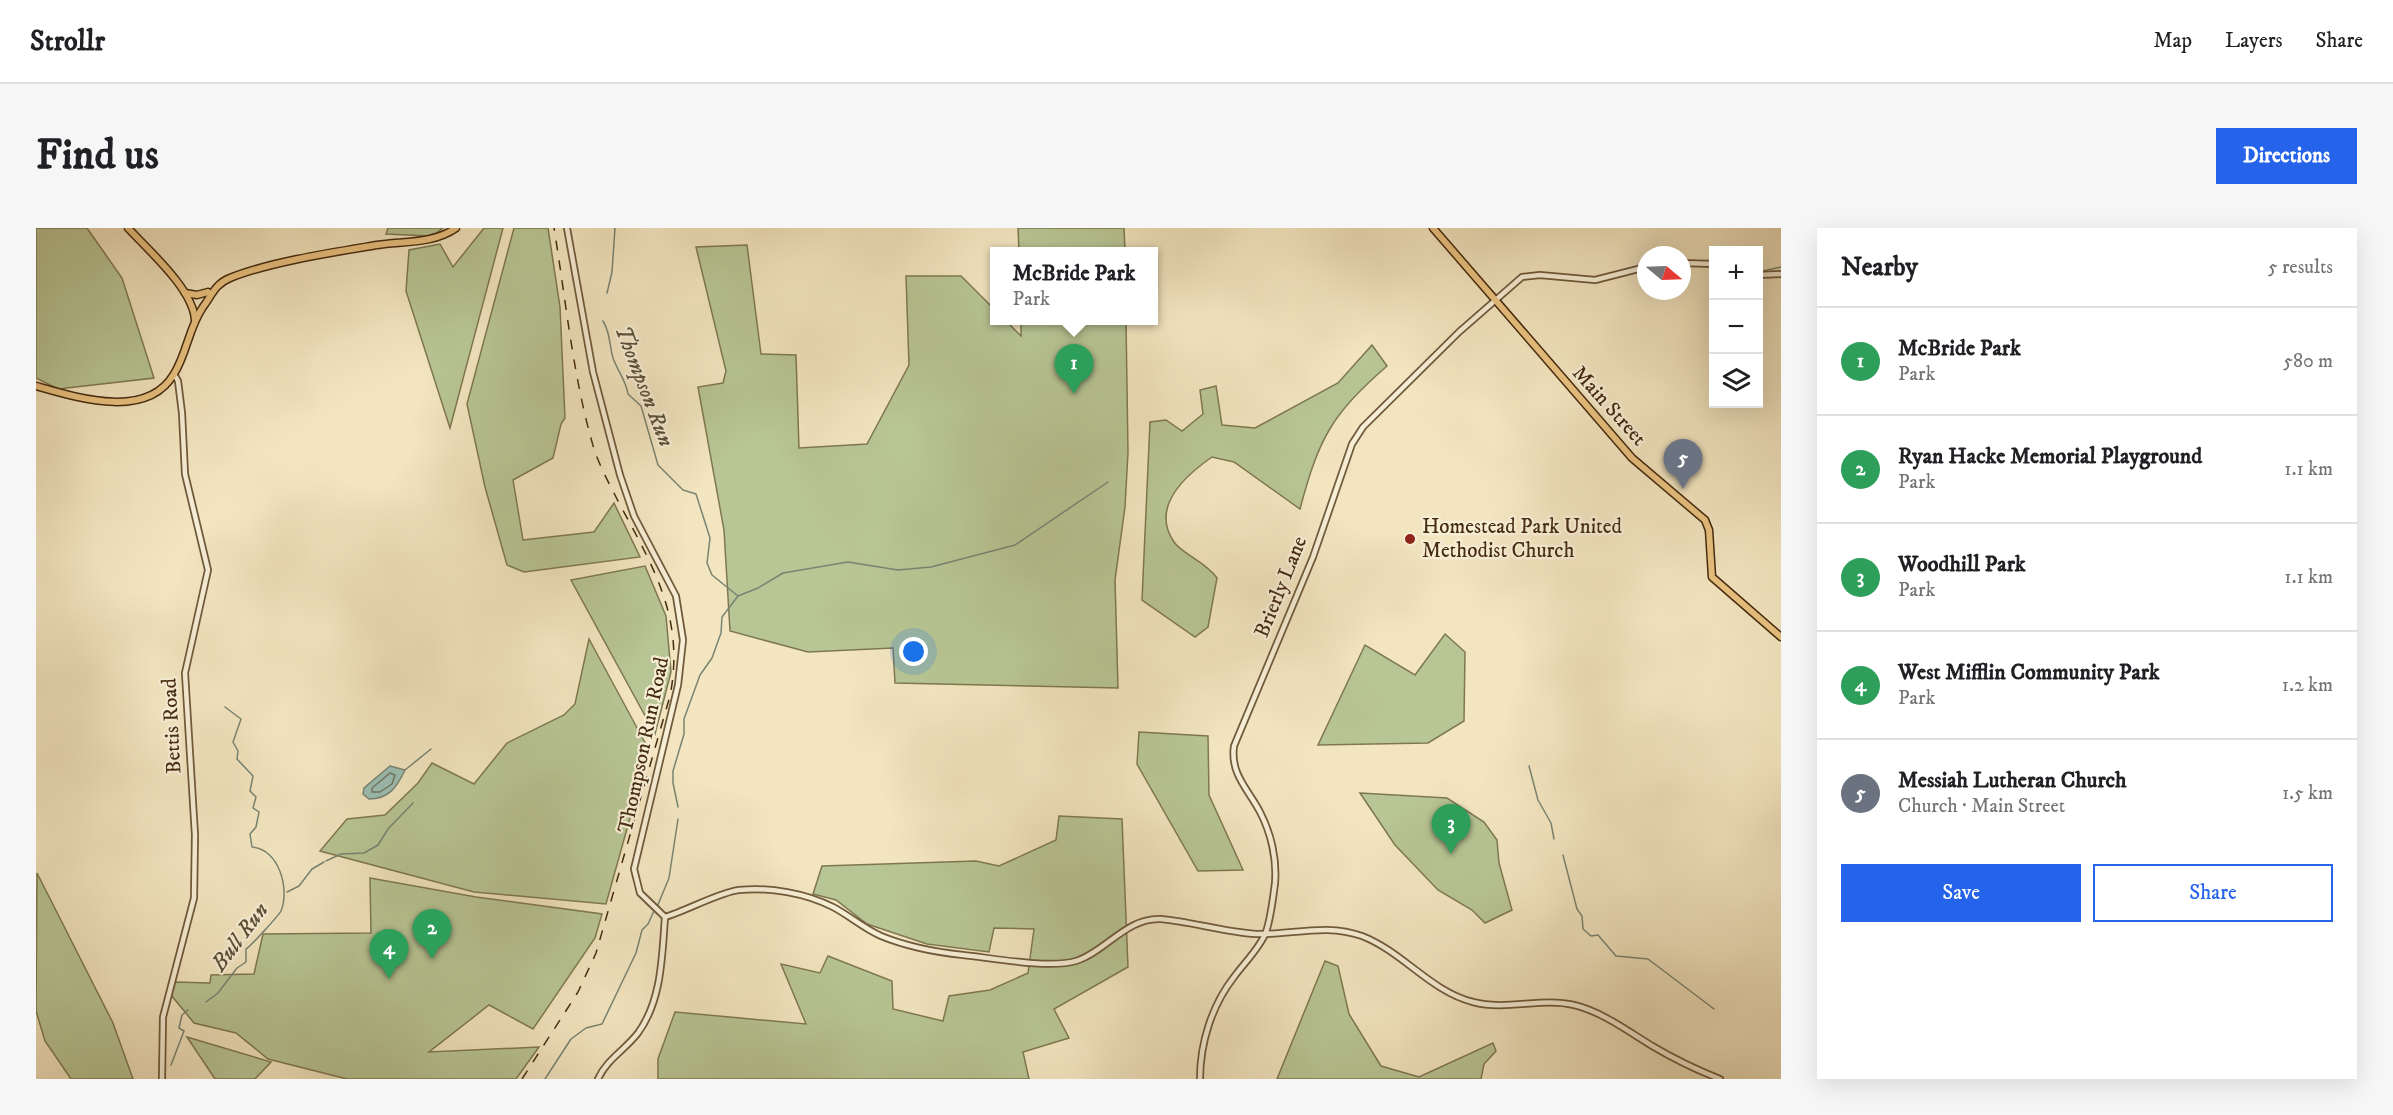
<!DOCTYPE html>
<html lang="en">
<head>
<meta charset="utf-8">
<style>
	body { margin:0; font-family:"IM FELL DW Pica",serif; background:#f6f6f6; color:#202124 }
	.controls { position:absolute; right:18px; top:18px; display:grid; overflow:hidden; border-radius:0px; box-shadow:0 6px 24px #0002 }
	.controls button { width:54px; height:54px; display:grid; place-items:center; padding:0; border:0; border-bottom:2px solid #e0e0e0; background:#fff; color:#202124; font:30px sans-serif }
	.compass { position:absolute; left:1601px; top:18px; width:54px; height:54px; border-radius:50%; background:#fff; box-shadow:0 6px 24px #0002; rotate:109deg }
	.you { position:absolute; left:878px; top:424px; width:21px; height:21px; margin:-15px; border:4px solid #fff; border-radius:50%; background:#1a73e8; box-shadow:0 0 0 9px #1a73e833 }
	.badge { display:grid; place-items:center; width:39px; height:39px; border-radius:50%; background:#2563eb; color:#fff; font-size:20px; font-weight:700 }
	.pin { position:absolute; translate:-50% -50px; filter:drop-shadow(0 2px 3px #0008) }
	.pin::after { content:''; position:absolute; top:32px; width:21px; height:18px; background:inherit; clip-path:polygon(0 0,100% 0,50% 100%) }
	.popup { position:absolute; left:954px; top:19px; width:168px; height:78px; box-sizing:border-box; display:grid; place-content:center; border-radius:0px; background:#fff; filter:drop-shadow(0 2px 4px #0005); font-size:20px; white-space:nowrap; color:#757577 }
	.popup b { font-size:22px; color:#202124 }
	.popup::after { content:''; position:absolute; left:50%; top:100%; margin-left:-12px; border:12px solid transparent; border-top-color:#fff }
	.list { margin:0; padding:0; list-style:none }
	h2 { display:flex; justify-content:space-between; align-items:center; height:78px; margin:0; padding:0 24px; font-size:26px }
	h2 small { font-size:20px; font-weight:400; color:#757577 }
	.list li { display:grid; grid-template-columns:39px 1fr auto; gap:18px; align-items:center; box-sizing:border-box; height:108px; padding:0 24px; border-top:2px solid #e0e0e0 }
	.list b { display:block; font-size:22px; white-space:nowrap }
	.list p { margin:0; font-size:20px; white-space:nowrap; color:#757577 }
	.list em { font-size:20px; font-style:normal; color:#757577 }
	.actions { display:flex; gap:12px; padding:18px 24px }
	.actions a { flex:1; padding:14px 0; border:2px solid #2563eb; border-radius:0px; text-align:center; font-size:21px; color:#2563eb }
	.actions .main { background:#2563eb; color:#fff }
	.icon { flex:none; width:33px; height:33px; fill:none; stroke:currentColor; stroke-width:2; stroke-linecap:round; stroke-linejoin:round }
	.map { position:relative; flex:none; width:1745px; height:851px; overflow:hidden; border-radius:0px }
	header { display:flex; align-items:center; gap:36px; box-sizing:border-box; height:84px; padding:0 30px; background:#fff; border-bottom:2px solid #e0e0e0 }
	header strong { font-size:28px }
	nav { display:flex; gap:33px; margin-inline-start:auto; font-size:21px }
	.intro { display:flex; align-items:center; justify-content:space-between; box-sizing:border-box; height:144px; padding:0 36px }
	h1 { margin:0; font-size:42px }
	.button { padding:15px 27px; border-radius:0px; background:#2563eb; color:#fff; font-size:21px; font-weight:700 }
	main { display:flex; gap:36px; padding:0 36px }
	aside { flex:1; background:#fff; border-radius:0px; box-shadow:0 6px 24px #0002 }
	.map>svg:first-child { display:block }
	.green { fill:#b8c594; stroke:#7e7852; stroke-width:1.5 }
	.water { fill:#9bbfb3; stroke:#798472; stroke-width:1.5 }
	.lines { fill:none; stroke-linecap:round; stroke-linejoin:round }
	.shore { stroke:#707562; stroke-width:1.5 }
	.stream { stroke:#798472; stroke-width:1.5 }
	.minor-casing { stroke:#705a3c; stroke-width:8 }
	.major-casing { stroke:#452b10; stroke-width:9 }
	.minor { stroke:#f7eed6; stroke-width:4.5 }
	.major { stroke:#e9c280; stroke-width:6 }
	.rail { stroke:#452b10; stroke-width:1.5; stroke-dasharray:10 10; stroke-linecap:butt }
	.poi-dot { fill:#8f2418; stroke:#f7eed6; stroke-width:2 }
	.labels { text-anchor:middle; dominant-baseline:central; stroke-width:4.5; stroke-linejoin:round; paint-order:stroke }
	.street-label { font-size:21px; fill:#452b10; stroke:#f7eed6 }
	.poi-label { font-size:21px; fill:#452b10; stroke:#f7eed6; text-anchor:start }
	.water-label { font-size:22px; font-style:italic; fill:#5a5039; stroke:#f7eed6 }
</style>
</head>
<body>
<header>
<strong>Strollr</strong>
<nav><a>Map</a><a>Layers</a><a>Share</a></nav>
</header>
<div class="intro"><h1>Find us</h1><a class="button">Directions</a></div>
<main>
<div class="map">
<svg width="1745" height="851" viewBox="0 0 1745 851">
	<rect width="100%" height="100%" fill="#f2e5c0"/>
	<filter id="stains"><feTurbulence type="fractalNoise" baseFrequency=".00333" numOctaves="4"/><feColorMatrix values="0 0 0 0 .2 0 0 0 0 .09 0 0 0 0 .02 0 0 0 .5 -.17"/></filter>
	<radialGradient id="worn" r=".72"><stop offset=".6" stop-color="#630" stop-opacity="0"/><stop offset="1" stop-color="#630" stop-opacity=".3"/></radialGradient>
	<g class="green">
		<polygon points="0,0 51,0 86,50 118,150 22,161 0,150"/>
		<polygon points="352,0 407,0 396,8 350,6"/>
		<polygon points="448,0 467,0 414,200 370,63 373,22 404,16 417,39"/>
		<polygon points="478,0 512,0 524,79 529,190 525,196 517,230 477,252 487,312 558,304 578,275 604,329 488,344 471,337 449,259 431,176"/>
		<polygon points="982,0 1088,0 1089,23 983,23"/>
		<polygon points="711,17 725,126 760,127 763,220 831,216 873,137 870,48 925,48 958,81 958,92 970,93 985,108 985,93 1090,93 1092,224 1089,279 1079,352 1082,460 859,455 857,420 772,424 694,403 688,302 662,159 687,155 690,143 660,19"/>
		<path d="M1336,117L1351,138C1295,187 1283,210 1264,281L1198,234L1176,229C1150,247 1114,279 1138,314C1146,326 1170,334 1181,350L1172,399L1159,409L1106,372L1114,194L1130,192L1146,203L1167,186L1164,162L1180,158L1186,197L1219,200L1302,155Z"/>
		<polygon points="609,338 630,388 635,444 619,506 535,352"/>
		<polygon points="1409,406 1429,424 1428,493 1392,515 1282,517 1329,417 1379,447"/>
		<polygon points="553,411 613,522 570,676 438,664 284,623 311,591 349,587 382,555 396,535 438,556 471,515 528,487 539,476"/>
		<polygon points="1103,504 1172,508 1173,567 1207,642 1162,643 1101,536"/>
		<polygon points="1324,565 1411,570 1448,594 1461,612 1463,635 1476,682 1449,695 1436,682 1402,662 1359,617"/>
		<polygon points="1023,588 1086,591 1092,739 1018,781 1033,810 987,824 993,851 622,851 622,831 639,784 770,796 745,736 784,745 792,728 856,753 857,781 907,793 913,768 954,762 992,745 998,701 958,700 953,724 891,716 831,696 800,672 777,666 786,638 940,633 963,638 1020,612"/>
		<polygon points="1,645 77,795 97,851 35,851 9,813 0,783"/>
		<polygon points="334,650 440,669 566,686 559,710 497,801 453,777 393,824 503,819 480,851 311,851 232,831 200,805 158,795 135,767 139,754 174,755 175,747 218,746 227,706 335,705"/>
		<polygon points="1289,733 1302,738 1313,786 1345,838 1383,849 1457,815 1460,823 1448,836 1445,851 1241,851"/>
		<polygon points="151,809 235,834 219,851 179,851"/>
	</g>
	<path class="water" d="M354,538L369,542C361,559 353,571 333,571L327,566L328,560Z"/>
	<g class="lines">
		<polygon class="shore" points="354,545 359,547 356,556 344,564 336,564 336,560"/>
		<g class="stream">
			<polyline points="1722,44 1745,39"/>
			<polyline points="571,65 576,44 579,0"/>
			<path d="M567,93C575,106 573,117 577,130C582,144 590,152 592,166L605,178L622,237L647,262L660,266L674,310L671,335L676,347L702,368L686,389L685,405L676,430L664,447L648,491V506L637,543V555L642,579"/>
			<polyline points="702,368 722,360 747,345 812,334 862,342 895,339 979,317 1072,254"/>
			<polyline points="1493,538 1502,572 1515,595 1518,611"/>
			<polyline points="369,542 395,521"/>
			<polyline points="1527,627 1541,681 1546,688 1547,701 1555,708 1562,707 1580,728 1612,731 1678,781"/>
			<polyline points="290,633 305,626 328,625 342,617 352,601 377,575"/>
			<polyline points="251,664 263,658 276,641 288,634"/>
			<polyline points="621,679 633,650 642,591"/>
			<path d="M170,774L182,765L201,740L210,734V721C215,718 243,687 245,683C254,661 243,621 216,619L214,606L220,599L223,584L217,580L220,569L214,563L217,548L201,531L202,523L197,514L205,491L189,479"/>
			<polyline points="135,837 148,803 143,800 146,787 152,782"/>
			<polyline points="509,851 535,811 550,800 566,796 600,725 606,702 612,696 618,683"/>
		</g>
		<defs>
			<g id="minor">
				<polyline points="531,0 557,144 584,247 598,288 640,368 647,412 642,457 598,641 604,665 629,689"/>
				<polyline points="1646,35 1678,36"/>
				<polyline points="1722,47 1745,46"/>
				<path d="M629,689C650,683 684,664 703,662C734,659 769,665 797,679C814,688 827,700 845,708C872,719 898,724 927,727C956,730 1013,741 1040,733C1069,724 1091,689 1125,691C1157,694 1188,704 1220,706C1256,707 1290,695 1326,708C1367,724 1394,763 1437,774C1471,783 1506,769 1538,777C1567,784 1593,804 1618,819C1640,832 1661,842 1684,851"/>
				<polyline points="126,851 127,789 158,670 159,607 149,445 172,342 149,246 146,185 142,153 138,146"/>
				<path d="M562,851C571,831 589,822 602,805C626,772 626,728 629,689"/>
				<path d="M1164,851C1164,815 1176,777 1198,749C1208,735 1224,720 1230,704C1235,689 1237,671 1239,655C1241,631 1235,605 1224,584C1212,561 1194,546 1198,518L1277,329L1316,216L1327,199L1423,104L1486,49L1504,47L1559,52L1610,39"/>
			</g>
			<g id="major">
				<path d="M92,0C113,23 157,61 159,92"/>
				<polyline points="1397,0 1596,230 1669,292 1673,302 1676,349 1745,409"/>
				<polyline points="149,65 161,67 172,64"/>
				<path d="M0,158C42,170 111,192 138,146C151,125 153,99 167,79C176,67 179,56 194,50C233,34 299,24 341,17C368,13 397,16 420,0"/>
			</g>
		</defs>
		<use href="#minor" class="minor-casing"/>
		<use href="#major" class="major-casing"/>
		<use href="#minor" class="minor"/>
		<use href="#major" class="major"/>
		<path class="rail" d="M486,851L542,764L560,725L634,468C649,391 618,340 583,275C574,257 564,239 558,221C537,150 530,73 518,0"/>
	</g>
	<circle class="poi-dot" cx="1374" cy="311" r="6"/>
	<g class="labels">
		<g class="street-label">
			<text transform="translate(1573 178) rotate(48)">Main Street</text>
			<text transform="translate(1245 359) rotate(-68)">Brierly Lane</text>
			<text transform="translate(136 498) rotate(-93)">Bettis Road</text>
			<text transform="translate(608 517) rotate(-78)">Thompson Run Road</text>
		</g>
		<g class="poi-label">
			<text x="1386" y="299">Homestead Park United<tspan x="1386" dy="24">Methodist Church</tspan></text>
		</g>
		<g class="water-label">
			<text transform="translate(608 158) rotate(69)">Thompson Run</text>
			<text transform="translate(204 709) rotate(-53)">Bull Run</text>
		</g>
	</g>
	<rect width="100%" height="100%" filter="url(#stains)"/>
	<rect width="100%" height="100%" fill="url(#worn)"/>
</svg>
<div class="controls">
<button>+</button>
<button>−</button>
<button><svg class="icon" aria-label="layers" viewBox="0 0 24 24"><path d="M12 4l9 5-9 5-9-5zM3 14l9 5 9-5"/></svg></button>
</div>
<svg class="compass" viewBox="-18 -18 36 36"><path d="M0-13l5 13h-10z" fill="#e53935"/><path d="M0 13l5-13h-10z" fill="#757577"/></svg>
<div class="you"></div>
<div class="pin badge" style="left:1038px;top:166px;background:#2e9e5b">1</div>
<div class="popup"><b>McBride Park</b>Park</div>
<div class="pin badge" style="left:396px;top:731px;background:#2e9e5b">2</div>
<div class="pin badge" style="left:1415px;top:626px;background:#2e9e5b">3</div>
<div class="pin badge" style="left:353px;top:751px;background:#2e9e5b">4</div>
<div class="pin badge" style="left:1647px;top:261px;background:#6b7280">5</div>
</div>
<aside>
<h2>Nearby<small>5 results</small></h2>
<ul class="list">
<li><span class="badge" style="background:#2e9e5b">1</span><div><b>McBride Park</b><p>Park</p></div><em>580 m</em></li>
<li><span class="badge" style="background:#2e9e5b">2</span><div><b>Ryan Hacke Memorial Playground</b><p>Park</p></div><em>1.1 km</em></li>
<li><span class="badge" style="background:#2e9e5b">3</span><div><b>Woodhill Park</b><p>Park</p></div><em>1.1 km</em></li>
<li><span class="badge" style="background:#2e9e5b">4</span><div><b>West Mifflin Community Park</b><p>Park</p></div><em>1.2 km</em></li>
<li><span class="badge" style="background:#6b7280">5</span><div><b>Messiah Lutheran Church</b><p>Church · Main Street</p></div><em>1.5 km</em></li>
</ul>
<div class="actions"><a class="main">Save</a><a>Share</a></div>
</aside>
</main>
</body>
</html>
